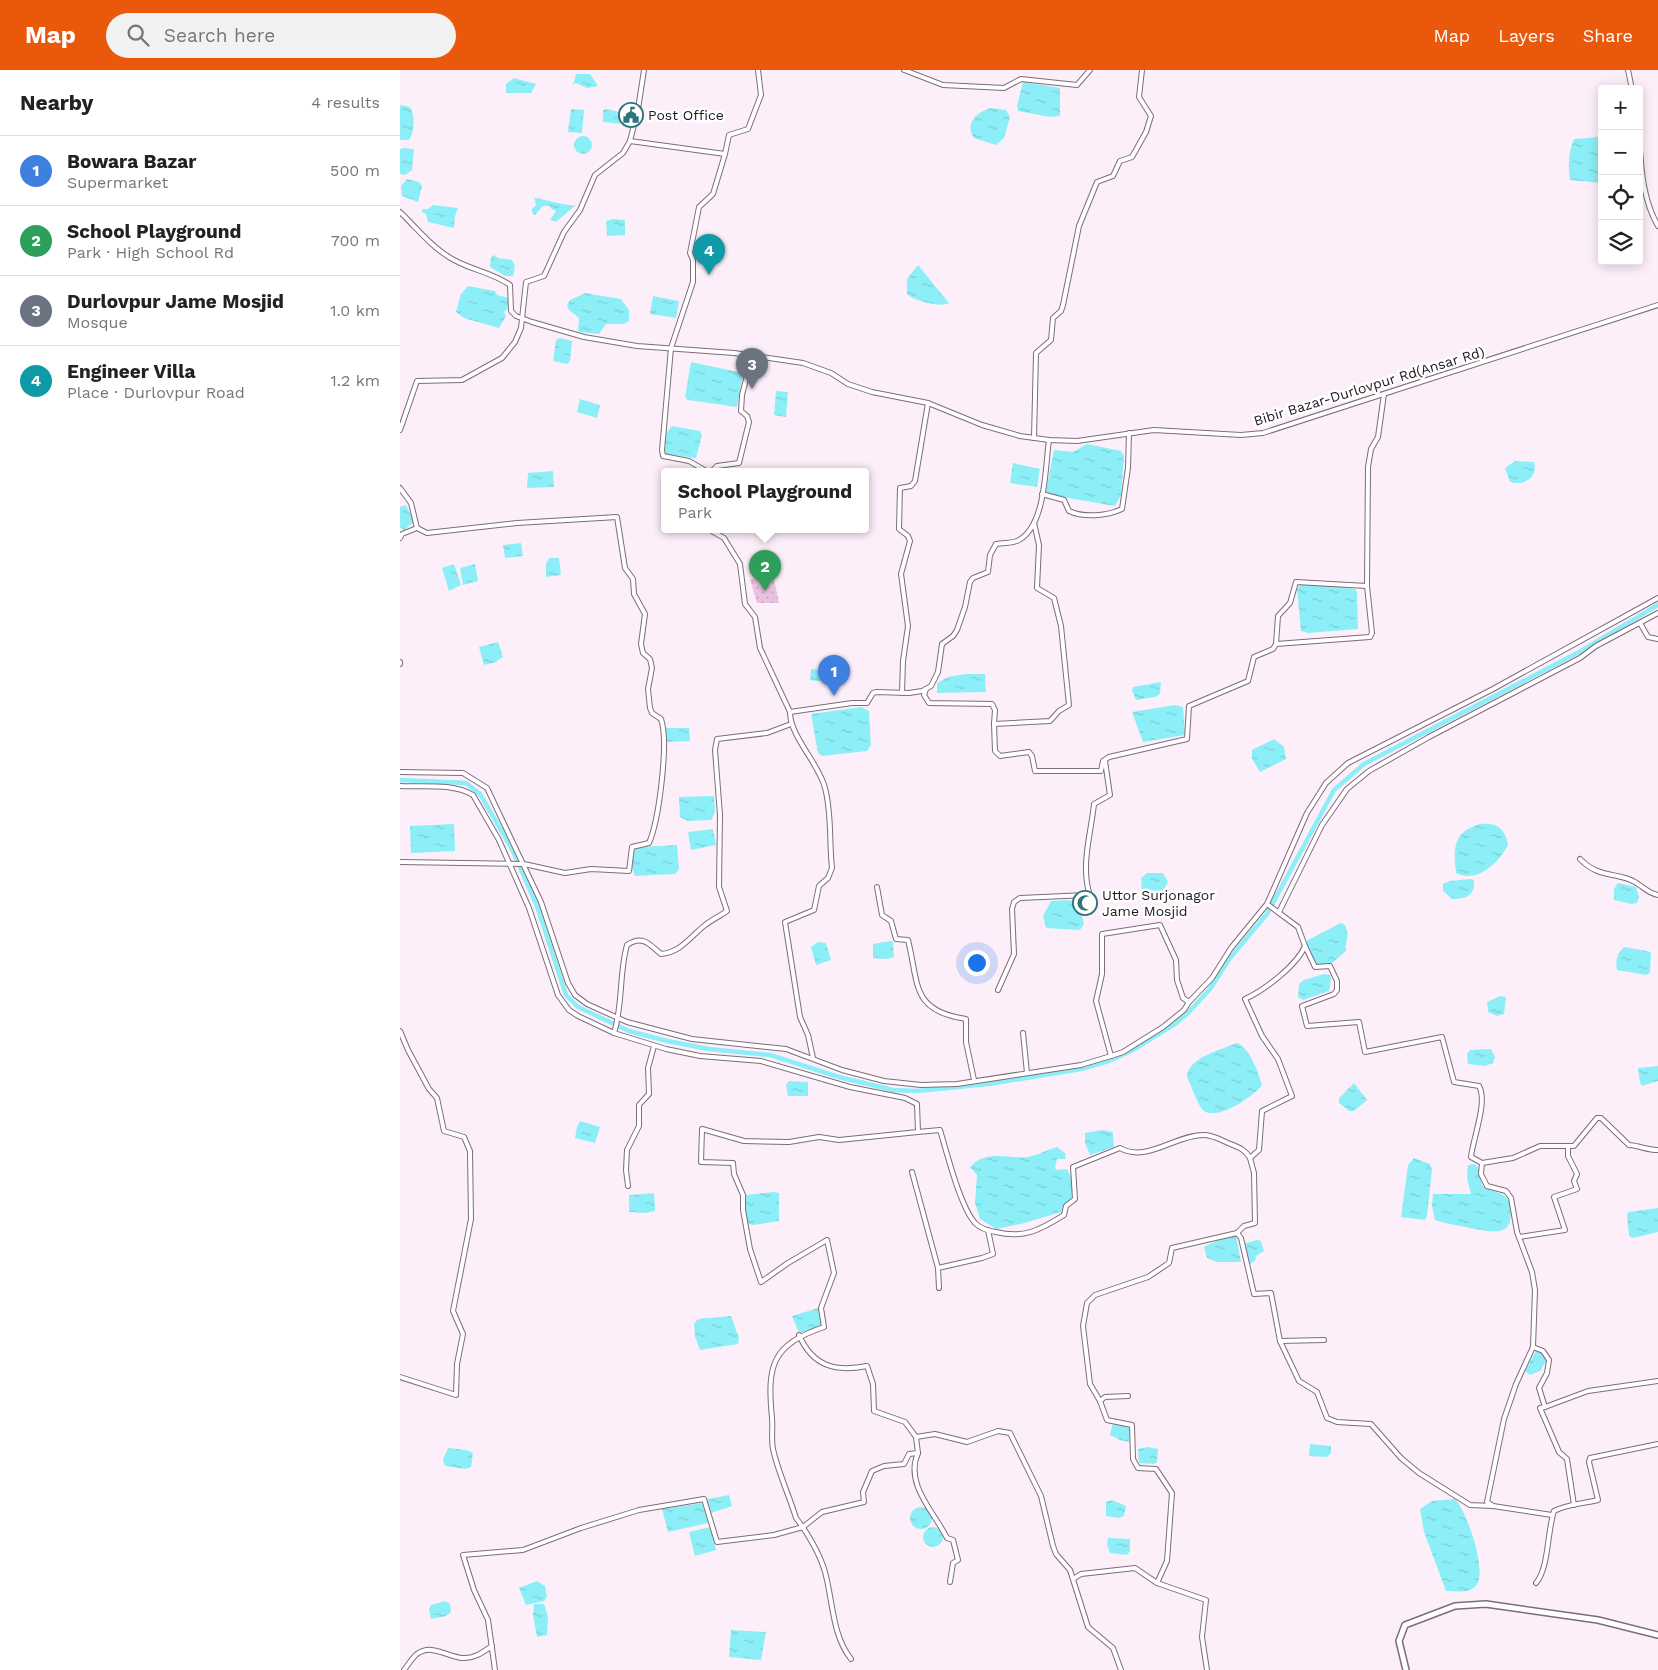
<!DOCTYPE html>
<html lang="en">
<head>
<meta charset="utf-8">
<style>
	body { margin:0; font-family:"Work Sans",sans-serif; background:#f2f2f2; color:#222 }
	.controls { position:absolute; right:15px; top:15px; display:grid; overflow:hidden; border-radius:5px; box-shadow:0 2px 12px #0003 }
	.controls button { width:45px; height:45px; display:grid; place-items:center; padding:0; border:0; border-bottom:1px solid #e0e0e0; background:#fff; color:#222; font:25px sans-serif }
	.you { position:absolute; left:576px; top:892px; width:18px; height:18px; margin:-12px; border:4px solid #fff; border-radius:50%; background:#1a73e8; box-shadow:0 0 0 8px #1a73e833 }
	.badge { display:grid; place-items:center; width:32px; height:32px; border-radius:50%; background:#ea580c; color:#fff; font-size:16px; font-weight:700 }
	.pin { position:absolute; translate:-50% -41px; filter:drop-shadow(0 1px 2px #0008) }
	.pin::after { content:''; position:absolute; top:26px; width:18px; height:15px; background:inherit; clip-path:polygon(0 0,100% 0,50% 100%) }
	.popup { position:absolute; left:261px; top:398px; width:208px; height:65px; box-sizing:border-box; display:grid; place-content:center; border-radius:5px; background:#fff; filter:drop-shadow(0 1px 4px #0005); font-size:16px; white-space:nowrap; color:#767676 }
	.popup b { font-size:19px; color:#222 }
	.popup::after { content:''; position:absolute; left:50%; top:100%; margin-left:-10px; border:10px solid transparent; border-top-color:#fff }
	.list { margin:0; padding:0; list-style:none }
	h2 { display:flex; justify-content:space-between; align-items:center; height:65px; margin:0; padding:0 20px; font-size:21px }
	h2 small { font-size:16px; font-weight:400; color:#767676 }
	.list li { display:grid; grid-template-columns:32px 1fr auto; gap:15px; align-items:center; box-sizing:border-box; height:70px; padding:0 20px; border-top:1px solid #e0e0e0 }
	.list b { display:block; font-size:19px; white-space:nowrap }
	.list p { margin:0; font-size:16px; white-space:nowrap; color:#767676 }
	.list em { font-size:16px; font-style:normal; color:#767676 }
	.icon { flex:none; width:28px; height:28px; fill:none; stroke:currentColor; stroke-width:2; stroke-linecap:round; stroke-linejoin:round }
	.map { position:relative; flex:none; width:1258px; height:1600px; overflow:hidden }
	header { display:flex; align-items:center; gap:30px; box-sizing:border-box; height:70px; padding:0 25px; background:#ea580c; color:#fff }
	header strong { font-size:24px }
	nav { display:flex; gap:28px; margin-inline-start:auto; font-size:18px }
	.search { width:350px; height:45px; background:#f2f2f2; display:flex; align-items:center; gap:12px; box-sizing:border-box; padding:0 18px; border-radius:28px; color:#767676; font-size:19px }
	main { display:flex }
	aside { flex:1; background:#fff }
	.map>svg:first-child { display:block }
	.park { fill:url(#park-dots) }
	.water { fill:url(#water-ripples) }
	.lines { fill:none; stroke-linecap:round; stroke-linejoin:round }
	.canal { stroke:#8ceff7; stroke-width:4.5 }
	.minor-casing { stroke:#7f6b7a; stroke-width:6 }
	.major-casing { stroke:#7f6b7a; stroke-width:8 }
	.minor { stroke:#fff; stroke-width:4 }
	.major { stroke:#fff; stroke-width:5 }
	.labels { text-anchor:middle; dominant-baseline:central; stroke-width:5; stroke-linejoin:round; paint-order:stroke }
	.poi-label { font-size:14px; fill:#1f171d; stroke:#fff; text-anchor:start }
	.street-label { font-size:14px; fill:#1f171d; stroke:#fff }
</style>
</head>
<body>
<header>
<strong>Map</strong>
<div class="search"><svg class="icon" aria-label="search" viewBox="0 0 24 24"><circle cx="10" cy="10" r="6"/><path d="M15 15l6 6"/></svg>Search here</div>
<nav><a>Map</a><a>Layers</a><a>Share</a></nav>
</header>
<main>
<aside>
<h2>Nearby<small>4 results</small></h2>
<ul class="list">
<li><span class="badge" style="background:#3f7fe0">1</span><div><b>Bowara Bazar</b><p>Supermarket</p></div><em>500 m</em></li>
<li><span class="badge" style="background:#2e9e5b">2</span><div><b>School Playground</b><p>Park · High School Rd</p></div><em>700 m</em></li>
<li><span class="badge" style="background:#6b7280">3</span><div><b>Durlovpur Jame Mosjid</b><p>Mosque</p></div><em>1.0 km</em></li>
<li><span class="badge" style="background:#0f9aa8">4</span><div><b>Engineer Villa</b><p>Place · Durlovpur Road</p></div><em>1.2 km</em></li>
</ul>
</aside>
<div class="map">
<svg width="1258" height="1600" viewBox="0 0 1258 1600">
	<defs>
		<pattern id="park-dots" width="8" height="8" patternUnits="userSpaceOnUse" patternTransform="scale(1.25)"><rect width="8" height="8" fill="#e8c2de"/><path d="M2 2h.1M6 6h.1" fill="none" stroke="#c7a6be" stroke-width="1.8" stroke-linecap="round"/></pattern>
		<pattern id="water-ripples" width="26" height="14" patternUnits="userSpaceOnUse" patternTransform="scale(1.25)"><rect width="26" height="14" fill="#8ceff7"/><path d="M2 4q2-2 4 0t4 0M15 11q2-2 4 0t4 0" fill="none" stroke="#78ccd3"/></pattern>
	</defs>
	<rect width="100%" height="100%" fill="#fdeffa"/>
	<polygon class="park" points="350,509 374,509 379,533 357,533"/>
	<g class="water">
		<polygon points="176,4 190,4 198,16 187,18 176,13 173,15"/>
		<polygon points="114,8 136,14 131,23 106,23 106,14"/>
		<polygon points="623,12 660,18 660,46 650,47 618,41 617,36"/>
		<path d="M0,35L10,37C15,45 15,62 9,70H0Z"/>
		<path d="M591,38L606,40L610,47L604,68L596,75L574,68C564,53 577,42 591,38Z"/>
		<polygon points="171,39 184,40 182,63 168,62"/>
		<polygon points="207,39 223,43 222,54 203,52 203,40"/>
		<circle cx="183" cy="75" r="9"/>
		<path d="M1202,67V113L1170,110C1168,96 1168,82 1174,69Z"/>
		<polygon points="4,78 14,79 12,100 5,105 0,104 0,79"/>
		<polygon points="7,109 19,112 22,116 18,132 2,126 1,116"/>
		<path d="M134,128C146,129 167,137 176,135L156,152L150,150L156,141L150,138V136H143L135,145L132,143V139L136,135Z"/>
		<polygon points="33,135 58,138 55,146 54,158 28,152 26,144 22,142 22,139 28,139"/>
		<polygon points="214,149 225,150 225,165 207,166 206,151"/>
		<polygon points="94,185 98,188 112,190 115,196 113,206 105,206 90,197 91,187"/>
		<path d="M518,195L549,233C542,238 514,231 507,224V209Z"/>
		<polygon points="68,216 95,221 97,225 109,228 107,239 104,242 106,246 99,258 64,248 56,242 61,224"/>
		<polygon points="185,223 221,229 229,240 229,251 224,254 206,254 199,264 180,262 178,261 179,248 169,240 167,235 170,230"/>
		<polygon points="253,226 279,231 276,248 250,244"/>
		<polygon points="160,268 172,271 170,291 167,294 153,291 156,270"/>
		<polygon points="291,292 343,303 337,337 288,330 285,327"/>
		<polygon points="376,321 388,322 386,347 374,345"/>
		<polygon points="180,329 200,335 197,348 177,342"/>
		<polygon points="272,356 300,361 302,365 296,388 264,384 266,363"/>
		<polygon points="687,374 721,381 724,386 721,425 715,436 651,425 646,421 654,380 673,382"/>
		<path d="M1115,391L1134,392C1138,408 1124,416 1110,412L1105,398Z"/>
		<polygon points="613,393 640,399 637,417 610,413"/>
		<polygon points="153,401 154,417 127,418 128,403"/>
		<polygon points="6,435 14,452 4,460 0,458 0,437"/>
		<polygon points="121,473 123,486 105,488 103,475"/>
		<polygon points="149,488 159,488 161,505 146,507 146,494"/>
		<polygon points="54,494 61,515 49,521 42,498"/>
		<polygon points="75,494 78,511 63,515 60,498"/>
		<polygon points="901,514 924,514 955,519 957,522 958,559 908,563 901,561 897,519"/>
		<polygon points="98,572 103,587 96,592 84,595 79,577"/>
		<polygon points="411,599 434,601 436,603 435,613 410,610"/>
		<polygon points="565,604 585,604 586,622 537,623 537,613 548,607"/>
		<polygon points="761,612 760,624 755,627 736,630 732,620 733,617"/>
		<polygon points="775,635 783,637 785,665 743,672 732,642"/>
		<polygon points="461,637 469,641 471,675 467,681 422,686 418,683 411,644"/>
		<polygon points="266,658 289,658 290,671 267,672"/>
		<polygon points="874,669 884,677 886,689 860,702 852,689 852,680"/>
		<polygon points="314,726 315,742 311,750 288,751 280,747 279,727"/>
		<polygon points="54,754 55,781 11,783 10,756"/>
		<path d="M1080,754C1097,753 1104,757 1108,775C1099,793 1076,814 1056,803C1053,778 1053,762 1080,754Z"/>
		<polygon points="313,759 316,775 291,780 288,762"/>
		<polygon points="277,775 279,799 275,804 235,806 232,798 233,780 239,777"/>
		<polygon points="747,803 763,803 768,812 764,820 749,825 742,822 741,808"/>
		<path d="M1070,809L1074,810C1075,826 1066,829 1052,829L1043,821V814L1050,811Z"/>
		<polygon points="1218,813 1236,817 1239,827 1237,833 1231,834 1214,830 1214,819"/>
		<polygon points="668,830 677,832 677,840 681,843 684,854 680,860 646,858 643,846 651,831"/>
		<path d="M941,853L945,855C951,870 944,870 946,881L931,894H915L906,874L908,870Z"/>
		<polygon points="491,871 493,872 494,887 487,889 473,888 473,874"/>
		<polygon points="418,872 426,873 431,890 416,895 411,877"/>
		<path d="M1225,877L1251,882L1250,902L1247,905L1217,900C1215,892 1217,881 1225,877Z"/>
		<polygon points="924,904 930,905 931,911 929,921 903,930 898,927 899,914 904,910"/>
		<polygon points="1100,926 1106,927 1104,944 1097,946 1088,942 1087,932"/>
		<path d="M837,973C849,977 859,1003 862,1015C855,1026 813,1054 802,1039C796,1031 792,1017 787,1007C787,988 822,979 837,973Z"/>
		<polygon points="1091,979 1095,987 1093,993 1085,996 1068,994 1067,984 1070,980"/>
		<polygon points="1258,996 1258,1011 1242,1016 1240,1013 1238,998"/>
		<polygon points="389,1011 408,1012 408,1026 388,1026 386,1015"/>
		<polygon points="954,1013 967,1030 954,1041 949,1041 939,1033 939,1028"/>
		<polygon points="180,1051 200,1057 195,1073 175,1068 177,1057"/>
		<polygon points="702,1060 713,1062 714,1077 690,1085 685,1073 685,1063"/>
		<path d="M657,1077L665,1083L666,1089H657L655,1098L657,1100L667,1099L671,1107L673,1128L663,1136L661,1142L621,1154L596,1159L580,1149L575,1133L577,1105L570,1097C586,1079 607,1089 627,1087C637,1086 648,1079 657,1077Z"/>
		<polygon points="1014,1088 1030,1094 1032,1100 1027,1146 1025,1150 1001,1147 1008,1095"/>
		<path d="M1074,1094L1078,1097L1082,1115C1091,1123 1101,1120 1109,1131C1117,1168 1096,1163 1070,1158C1058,1155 1046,1154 1035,1150L1032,1136L1033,1124H1071L1067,1108L1068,1095Z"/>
		<polygon points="374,1122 379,1123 379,1151 354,1155 348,1154 344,1142 346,1125"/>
		<polygon points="254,1123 255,1141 246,1143 229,1142 229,1125"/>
		<polygon points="1258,1138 1258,1162 1233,1168 1229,1166 1227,1144 1229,1142"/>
		<polygon points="836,1166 841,1192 817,1192 807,1188 804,1177 823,1168"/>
		<polygon points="857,1170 861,1171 864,1181 856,1186 855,1191 850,1194 847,1193 843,1174"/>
		<polygon points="418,1238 422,1257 399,1263 392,1246"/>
		<polygon points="331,1246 339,1268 338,1274 300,1280 295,1267 294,1254 298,1249"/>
		<polygon points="1136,1281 1143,1283 1147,1289 1140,1301 1130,1305 1125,1301"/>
		<polygon points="713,1352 730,1358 729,1372 720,1370 710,1365"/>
		<polygon points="910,1374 931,1376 931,1383 927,1387 909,1386"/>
		<polygon points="748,1377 758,1379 757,1392 754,1394 739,1393 738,1379"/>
		<polygon points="48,1378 66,1380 73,1383 71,1397 66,1399 45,1396 43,1390"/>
		<polygon points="329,1425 332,1436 311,1443 307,1429"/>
		<path d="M1055,1429C1067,1441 1088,1503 1076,1516C1068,1524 1056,1521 1046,1521L1024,1462L1020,1439L1032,1431Z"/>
		<polygon points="712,1430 726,1436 724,1446 719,1448 706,1446 706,1432"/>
		<polygon points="302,1433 308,1453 268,1462 262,1439"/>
		<circle cx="521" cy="1448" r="11"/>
		<circle cx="533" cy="1467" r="10"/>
		<polygon points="311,1457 316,1480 295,1486 289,1462"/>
		<polygon points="708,1468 730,1469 730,1481 727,1485 710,1483 707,1475"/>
		<polygon points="137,1511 145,1516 147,1527 144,1531 126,1535 119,1518"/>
		<polygon points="45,1531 50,1534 51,1542 46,1546 31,1549 29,1539 31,1535"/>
		<polygon points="134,1534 144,1534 148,1547 147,1565 137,1567 133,1545"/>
		<polygon points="331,1560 366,1562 361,1590 329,1587"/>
	</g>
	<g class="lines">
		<polyline class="canal" points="0,710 66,713 80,724 112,779 137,836 166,925 178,937 229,961 267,971 309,979 370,985 439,1007 493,1020 517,1021 589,1014 681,999 709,991 731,981 775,954 788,943 810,919 830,888 867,844 934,720 964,694 1181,581 1258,535"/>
		<defs>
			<g id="minor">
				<polyline points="244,0 238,39 230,71 325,84 313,124 299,137 290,183 293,190 293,212 271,278 262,380 263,386 289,391 308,402"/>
				<polyline points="504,0 543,15 604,18 621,9 677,15 690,0"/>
				<polyline points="1228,0 1232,19"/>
				<path d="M1239,64C1241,96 1242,128 1258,156"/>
				<polyline points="325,84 329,65 348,59 361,25 358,0"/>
				<path d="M0,142C19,160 35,182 60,193C77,201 95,204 110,215L111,241L116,246L132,252L184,267L237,276L334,283L403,293L431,303L448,314L472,322L528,333L582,355L620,366L649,370L677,371L754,360L841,365L863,363L1258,235"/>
				<polyline points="0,360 17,311 62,310 102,288 115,272 121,258 126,212 144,206 164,162 180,140 195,105 223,83 230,71"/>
				<polyline points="634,368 636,283 651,270 653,248 661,241 663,235 679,156 697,112 713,106 720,91 732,87 746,62 751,46 739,27 742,0"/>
				<polyline points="311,402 317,396 339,393 349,352 347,346 341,341 342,325 352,286"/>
				<path d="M0,418L11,433L17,458L27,463L117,453L217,447L225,498L233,509L234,524L245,544L241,574L243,583L250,589L252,598L248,619L250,638L252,643L261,649C269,672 259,750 249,773L232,777L229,801L191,799L165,803L124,794L0,792"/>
				<path d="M642,424L664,430L669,441C684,448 707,446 722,439L728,398L729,363"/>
				<polyline points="634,453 639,475 637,518 654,528 661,556 669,635 659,641 650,651 594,654 595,681 600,686 629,682 632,686 635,701 701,701 703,691 709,687 787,669 789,636 848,611 854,587 873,579 876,574 878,546 890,533 896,512 967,516 968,397 971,379 978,367 984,324"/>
				<path d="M310,460L324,468L340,494L345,534L355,547L360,578L390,642L452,633H467L473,623L476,622L509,623L522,621L531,616L538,602L542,574L553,566L557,560L565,537L570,512L573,508L588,502L590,485L596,474C604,472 612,474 619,470C646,455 645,398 649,370"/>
				<polyline points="0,468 2,464 17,458"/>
				<polyline points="1240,553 1248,567 1258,569"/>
				<polyline points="876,574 970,567 972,563 967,516"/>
				<polyline points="0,592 0,594"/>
				<polyline points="526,619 524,625 529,633 592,634 595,640 594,654"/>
				<polyline points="502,623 503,591 508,556 501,504 510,471 508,466 499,459 500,418 511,416 515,411 528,333"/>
				<path d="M390,642C390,667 419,693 425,718C432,744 429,772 432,798L428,808L419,816L414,840L385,852L400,947L408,965L413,988"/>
				<polyline points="0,702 63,703 87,718 141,832 168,913 175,925 187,934 227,952 292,969 386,979 442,1000 484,1011 521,1015 557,1014 681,995 711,986 723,982 763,957 784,940 789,932"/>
				<path d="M0,716C23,717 53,713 73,725L99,770L129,838L158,925L169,940L178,946L214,963L266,979L300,986L361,991L450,1017L505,1028L517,1034L518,1062L540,1060C547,1083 560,1136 575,1153C580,1158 589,1161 596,1162C624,1169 640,1160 664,1145L666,1136L675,1129L673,1097L720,1078C746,1093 776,1065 803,1065C813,1065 819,1069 828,1073C838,1077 845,1079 850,1088"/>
				<path d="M1180,789C1200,810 1220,801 1238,814C1246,819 1248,823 1258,825"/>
				<path d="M477,817L482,845L491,851L496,869L508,870C519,914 511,941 566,949V972L574,1010"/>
				<path d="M867,834L898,857L905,876C897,895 865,920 845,929L862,966L878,989L892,1026L862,1041L859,1080L850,1088L854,1103L855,1153L844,1156L837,1163L841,1168L854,1224L871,1223L880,1271L899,1311L917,1322L927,1348L937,1352L971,1354L1001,1388L1019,1403L1070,1435L1093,1436"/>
				<polyline points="879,842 922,755 947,719 969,701 1029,667 1180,588 1196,576 1258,543"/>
				<path d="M905,876L915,897L930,896L937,911V920L934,924L902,936L907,956L959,952L965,982L1042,967L1054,1012L1079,1016C1088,1032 1073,1068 1071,1087L1082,1093"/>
				<path d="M598,920L614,884L612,839L614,832L620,828L687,825L689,822C681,794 691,763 694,734L710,725L705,691"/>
				<polyline points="0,961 8,980 29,1019 37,1028 44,1061 64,1067 70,1081 71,1149 53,1241 63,1264 57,1294 56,1325 0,1307"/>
				<path d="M214,963C223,935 219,903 227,875C243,864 250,875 261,884C281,882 289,868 304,856C311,850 320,846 327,841L319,817L320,745L315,680L317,669L367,663L391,654"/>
				<polyline points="623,963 627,1003"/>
				<polyline points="711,986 696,931 702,904 702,864 760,855 776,890 777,910 783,928 789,932 812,908 831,878 867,834 907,743 926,713 948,693 1093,619 1258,528"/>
				<polyline points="512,1102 538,1198"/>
				<polyline points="228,1116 226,1100 227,1080 239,1056 239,1035 249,1024 248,998 254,976"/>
				<polyline points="1119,1167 1165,1160 1154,1127 1177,1119 1174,1111 1177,1104 1168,1086 1168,1078"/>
				<polyline points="539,1218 538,1198 582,1188 593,1184 588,1160"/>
				<path d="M399,1265C413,1297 436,1302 467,1296L473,1314L474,1341L505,1352L516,1367"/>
				<polyline points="880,1271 924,1270"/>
				<polyline points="1133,1277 1143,1281 1149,1290 1147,1303 1139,1318 1145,1337 1188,1321 1258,1311"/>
				<polyline points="700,1331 705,1327 728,1326"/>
				<polyline points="1145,1337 1140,1338 1159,1382 1167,1389 1174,1435"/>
				<path d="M518,1383C504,1414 535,1443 547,1468L553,1470L558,1490L553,1493L550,1512"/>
				<path d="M1152,1445L1093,1436L1087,1432L1104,1349L1116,1314L1133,1277L1135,1220L1132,1202L1117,1162L1111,1128L1106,1121L1087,1116L1081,1104L1082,1093L1113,1088L1140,1076H1174L1197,1048H1201L1229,1075C1240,1076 1247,1080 1258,1080"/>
				<polyline points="673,1509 681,1504 735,1498 757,1513 767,1491 772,1423 756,1399 738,1398 733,1389 732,1355 707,1350 700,1331 690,1314 683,1256 687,1233 695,1225 748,1207 769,1193 772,1178 837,1163"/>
				<polyline points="757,1513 806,1530 802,1567 807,1600"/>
				<path d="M1136,1513C1149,1498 1147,1462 1154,1441C1167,1434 1182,1434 1198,1430L1189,1392L1190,1388L1258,1374"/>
				<path d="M451,1589C432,1565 433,1531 425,1502C420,1484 407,1462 396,1448C389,1425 378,1402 373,1379C371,1369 373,1358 372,1348C367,1296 371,1275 424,1257L421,1238L434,1203L427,1170L388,1193L361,1212L350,1179L343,1140V1125L334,1104L333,1093L301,1092L302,1059L344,1071L389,1072L419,1067L439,1070L518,1062"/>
				<path d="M4,1600C8,1595 12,1588 17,1584C32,1573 47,1587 63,1588C74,1589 83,1582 92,1576"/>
				<polyline points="95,1600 88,1550 74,1520 63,1485 123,1480 181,1458 239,1440 304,1429 317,1472 374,1465 403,1457 422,1442 464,1432 463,1422 472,1401 484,1396 504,1394 509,1384 518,1383 516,1367 535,1364 567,1372 598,1361 610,1363 641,1426 653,1476 656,1484 670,1500 688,1557 713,1578 721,1600"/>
			</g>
			<polyline id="major" points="1006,1600 999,1571 1005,1555 1055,1536 1086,1534 1198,1550 1258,1565"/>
		</defs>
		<use href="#minor" class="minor-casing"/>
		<use href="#major" class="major-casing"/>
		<use href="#minor" class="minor"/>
		<use href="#major" class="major"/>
	</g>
	<defs>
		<symbol id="civic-ring" viewBox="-11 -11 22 22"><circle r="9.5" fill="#fff" stroke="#2b757b" stroke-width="1.5"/><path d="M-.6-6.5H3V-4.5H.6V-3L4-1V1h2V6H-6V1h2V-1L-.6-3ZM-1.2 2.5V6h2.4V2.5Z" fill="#2b757b"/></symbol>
		<symbol id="mosque-ring" viewBox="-11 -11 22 22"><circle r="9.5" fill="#fff" stroke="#2b757b" stroke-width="1.5"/><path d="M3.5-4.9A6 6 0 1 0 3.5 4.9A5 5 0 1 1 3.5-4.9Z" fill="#2b757b"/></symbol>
	</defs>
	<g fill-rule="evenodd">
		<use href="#civic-ring" x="217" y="31" width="28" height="28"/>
		<use href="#mosque-ring" x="671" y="819" width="28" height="28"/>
	</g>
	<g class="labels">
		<g class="poi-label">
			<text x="248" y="45">Post Office</text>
			<text x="702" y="825">Uttor Surjonagor<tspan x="702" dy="16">Jame Mosjid</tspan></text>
		</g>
		<g class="street-label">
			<text transform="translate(969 316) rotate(-17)">Bibir Bazar-Durlovpur Rd(Ansar Rd)</text>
		</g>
	</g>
</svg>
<div class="controls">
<button>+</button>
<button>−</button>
<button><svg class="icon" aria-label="locate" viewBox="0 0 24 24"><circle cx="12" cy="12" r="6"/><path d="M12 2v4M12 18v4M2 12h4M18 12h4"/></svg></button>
<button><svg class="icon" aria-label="layers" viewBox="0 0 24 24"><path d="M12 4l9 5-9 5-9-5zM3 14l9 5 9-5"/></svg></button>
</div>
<div class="you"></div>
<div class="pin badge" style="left:434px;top:626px;background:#3f7fe0">1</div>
<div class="pin badge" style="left:365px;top:521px;background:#2e9e5b">2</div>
<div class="popup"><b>School Playground</b>Park</div>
<div class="pin badge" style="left:352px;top:319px;background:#6b7280">3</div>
<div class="pin badge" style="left:309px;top:205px;background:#0f9aa8">4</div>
</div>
</main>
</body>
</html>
